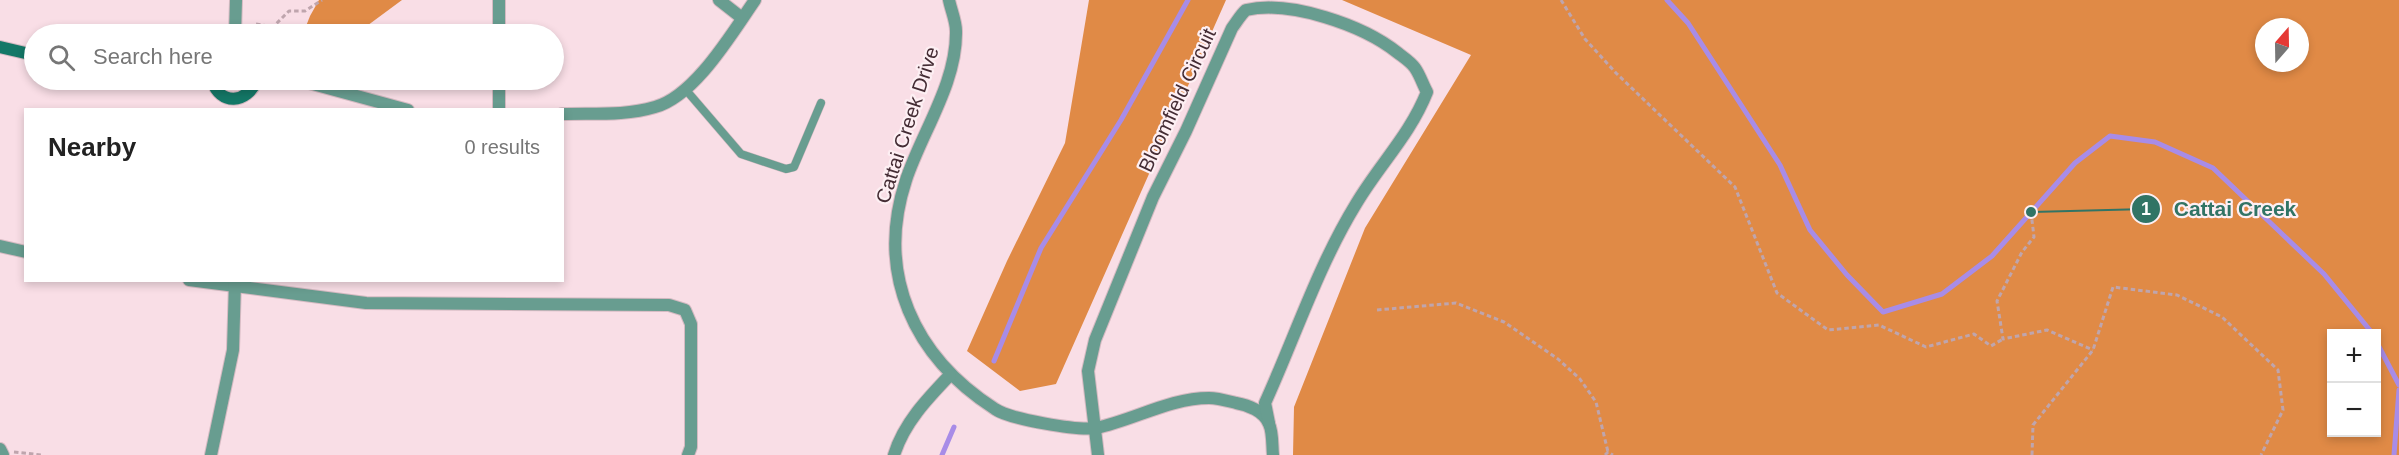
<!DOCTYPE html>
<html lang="en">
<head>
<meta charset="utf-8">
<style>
	body { margin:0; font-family:Arial,sans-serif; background:#f6f6f6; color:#222 }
	.controls { position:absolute; right:18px; bottom:18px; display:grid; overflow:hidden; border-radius:0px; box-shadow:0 3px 9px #0003 }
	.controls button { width:54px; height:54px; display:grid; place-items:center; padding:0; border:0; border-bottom:2px solid #e0e0e0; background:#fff; color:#222; font:30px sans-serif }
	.compass { position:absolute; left:2255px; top:18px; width:54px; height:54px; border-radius:50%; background:#fff; box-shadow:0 3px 9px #0003; rotate:20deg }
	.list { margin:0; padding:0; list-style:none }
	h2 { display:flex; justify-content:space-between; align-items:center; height:78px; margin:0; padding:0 24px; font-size:26px }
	h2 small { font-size:20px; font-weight:400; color:#767676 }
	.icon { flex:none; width:33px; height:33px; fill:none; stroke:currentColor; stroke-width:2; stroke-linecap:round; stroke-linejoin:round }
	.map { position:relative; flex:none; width:2399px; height:455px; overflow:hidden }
	.search { position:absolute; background:#fff; box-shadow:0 3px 9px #0003; left:24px; top:24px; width:540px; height:66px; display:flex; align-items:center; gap:15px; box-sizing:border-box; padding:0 21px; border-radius:33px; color:#767676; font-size:22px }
	.panel { position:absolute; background:#fff; box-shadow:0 3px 9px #0003; left:24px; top:108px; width:540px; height:174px; border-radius:0px }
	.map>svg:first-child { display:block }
	.forest { fill:#e08a46; fill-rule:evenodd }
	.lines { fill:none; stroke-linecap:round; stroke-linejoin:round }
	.stream { stroke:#a88ce7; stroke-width:5 }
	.lane-casing { stroke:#d5bac2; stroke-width:9 }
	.street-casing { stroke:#d5bac2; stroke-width:14 }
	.secondary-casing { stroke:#d5bac2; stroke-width:14 }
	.path { stroke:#bfa5ad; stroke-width:3; stroke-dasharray:4.5 3; stroke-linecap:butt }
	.lane { stroke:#689d90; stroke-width:8 }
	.street { stroke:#689d90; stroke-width:12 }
	.secondary { stroke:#147867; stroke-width:12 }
	.labels { text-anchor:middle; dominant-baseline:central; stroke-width:4.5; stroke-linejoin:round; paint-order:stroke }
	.street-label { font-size:20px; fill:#442c34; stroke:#fdeff3 }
	.leader { fill:none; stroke:#317465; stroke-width:2 }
	.callout-dot { fill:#317465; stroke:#fdeff3; stroke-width:2 }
	.mark-label { font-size:18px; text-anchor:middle; font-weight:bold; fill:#fff }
	.callout-label { font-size:21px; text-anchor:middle; font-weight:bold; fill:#317465; stroke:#fdeff3; stroke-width:4.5; stroke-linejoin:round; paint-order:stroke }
</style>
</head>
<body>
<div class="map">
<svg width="2399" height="455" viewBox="0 0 2399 455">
	<rect width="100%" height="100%" fill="#f9dee6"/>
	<g class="forest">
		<polygon points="319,0 402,0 356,34 303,34 310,16"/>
		<polygon points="1089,0 1226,0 1056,384 1020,391 967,351 1007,261 1065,143"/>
		<path d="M1342,0H2399V455H1293L1294,407L1365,228L1471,55ZM2264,27H2300V63H2264ZM2332,334H2376V432H2332Z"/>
	</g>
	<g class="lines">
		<g class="stream">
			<polyline points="1667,0 1688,23 1780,165 1810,230 1847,275 1883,312 1942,294 1992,256 2075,163 2110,136 2155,142 2213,168 2324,274 2373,334"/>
			<polyline points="2376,341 2399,385"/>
			<polyline points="994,361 1041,248 1121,120 1188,0"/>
			<polyline points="942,455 954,427"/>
			<polyline points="2394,455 2399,390"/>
		</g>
		<defs>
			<polyline id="lane" points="686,90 741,154 786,169 794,167 821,103"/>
			<g id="street">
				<polyline points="499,0 499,34"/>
				<polyline points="719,0 742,18"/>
				<path d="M949,0C951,10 956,21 956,31C957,83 922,132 906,180C875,274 914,357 995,409C1009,419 1078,431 1096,428C1134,420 1170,398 1209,398C1218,398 1228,401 1236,403C1248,405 1264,411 1269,424C1273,432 1272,446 1273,455"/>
				<polyline points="235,34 236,0"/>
				<polyline points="298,80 408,110"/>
				<polyline points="499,80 499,110"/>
				<path d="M562,114C593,113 625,116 655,107C695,96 732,33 755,0"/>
				<polyline points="0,246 26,252"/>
				<polyline points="189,280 366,303 669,305 685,310 691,324 691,447 688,455"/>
				<polyline points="0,449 3,455"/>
				<polyline points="211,455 233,350 235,282"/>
				<path d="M894,455C904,423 927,399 950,375"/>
				<path d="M1098,455L1088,371L1095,340L1153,197L1186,131L1232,28C1236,23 1241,14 1246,10C1290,0 1363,25 1398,53C1403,57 1411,62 1415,68C1420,75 1423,85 1427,92C1410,135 1379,165 1356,204C1318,266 1295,337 1265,403L1269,423"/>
			</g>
			<g id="secondary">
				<polyline points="0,47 34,55"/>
				<path d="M212,80C220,106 247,104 257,80"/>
			</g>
		</defs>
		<use href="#lane" class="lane-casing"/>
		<use href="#street" class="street-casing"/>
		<use href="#secondary" class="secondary-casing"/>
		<g class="path">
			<polyline points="1561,0 1585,39 1616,73 1735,187 1777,293 1828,330 1879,325 1926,347 1974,334 1991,346 2003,339"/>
			<polyline points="256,24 273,27 289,11 305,11 322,0"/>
			<polyline points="2031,212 2034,237 2022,252 1997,301 2003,339 2047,330 2093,350"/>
			<polyline points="1377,310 1456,303 1504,322 1558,359 1580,379 1596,402 1608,452"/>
			<polyline points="14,452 42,455"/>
			<polyline points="1605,455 1608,452 1613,455"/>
			<polyline points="2032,455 2033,425 2093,350 2113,287 2177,295 2222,317 2278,370 2283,410 2261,455"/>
		</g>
		<use href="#lane" class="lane"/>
		<use href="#street" class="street"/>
		<use href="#secondary" class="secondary"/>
	</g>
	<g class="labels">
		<g class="street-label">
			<text transform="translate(1177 100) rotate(-65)">Bloomfield Circuit</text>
			<text transform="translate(907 125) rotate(-72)">Cattai Creek Drive</text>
		</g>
	</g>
	<path class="leader" d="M2031 212L2146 209"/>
	<g class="callout-dot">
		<circle cx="2031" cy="212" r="6"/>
		<circle cx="2146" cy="209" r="15"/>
	</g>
	<g class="mark-label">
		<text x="2146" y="215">1</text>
	</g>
	<g class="callout-label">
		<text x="2235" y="216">Cattai Creek</text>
	</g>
</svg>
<div class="controls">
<button>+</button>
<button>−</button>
</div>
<svg class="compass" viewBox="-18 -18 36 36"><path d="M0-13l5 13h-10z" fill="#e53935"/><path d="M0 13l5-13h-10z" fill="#767676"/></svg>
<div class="search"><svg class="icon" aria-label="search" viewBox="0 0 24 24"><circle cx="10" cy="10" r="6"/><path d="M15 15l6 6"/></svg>Search here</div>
<section class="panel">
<h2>Nearby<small>0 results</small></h2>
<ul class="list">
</ul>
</section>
</div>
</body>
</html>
